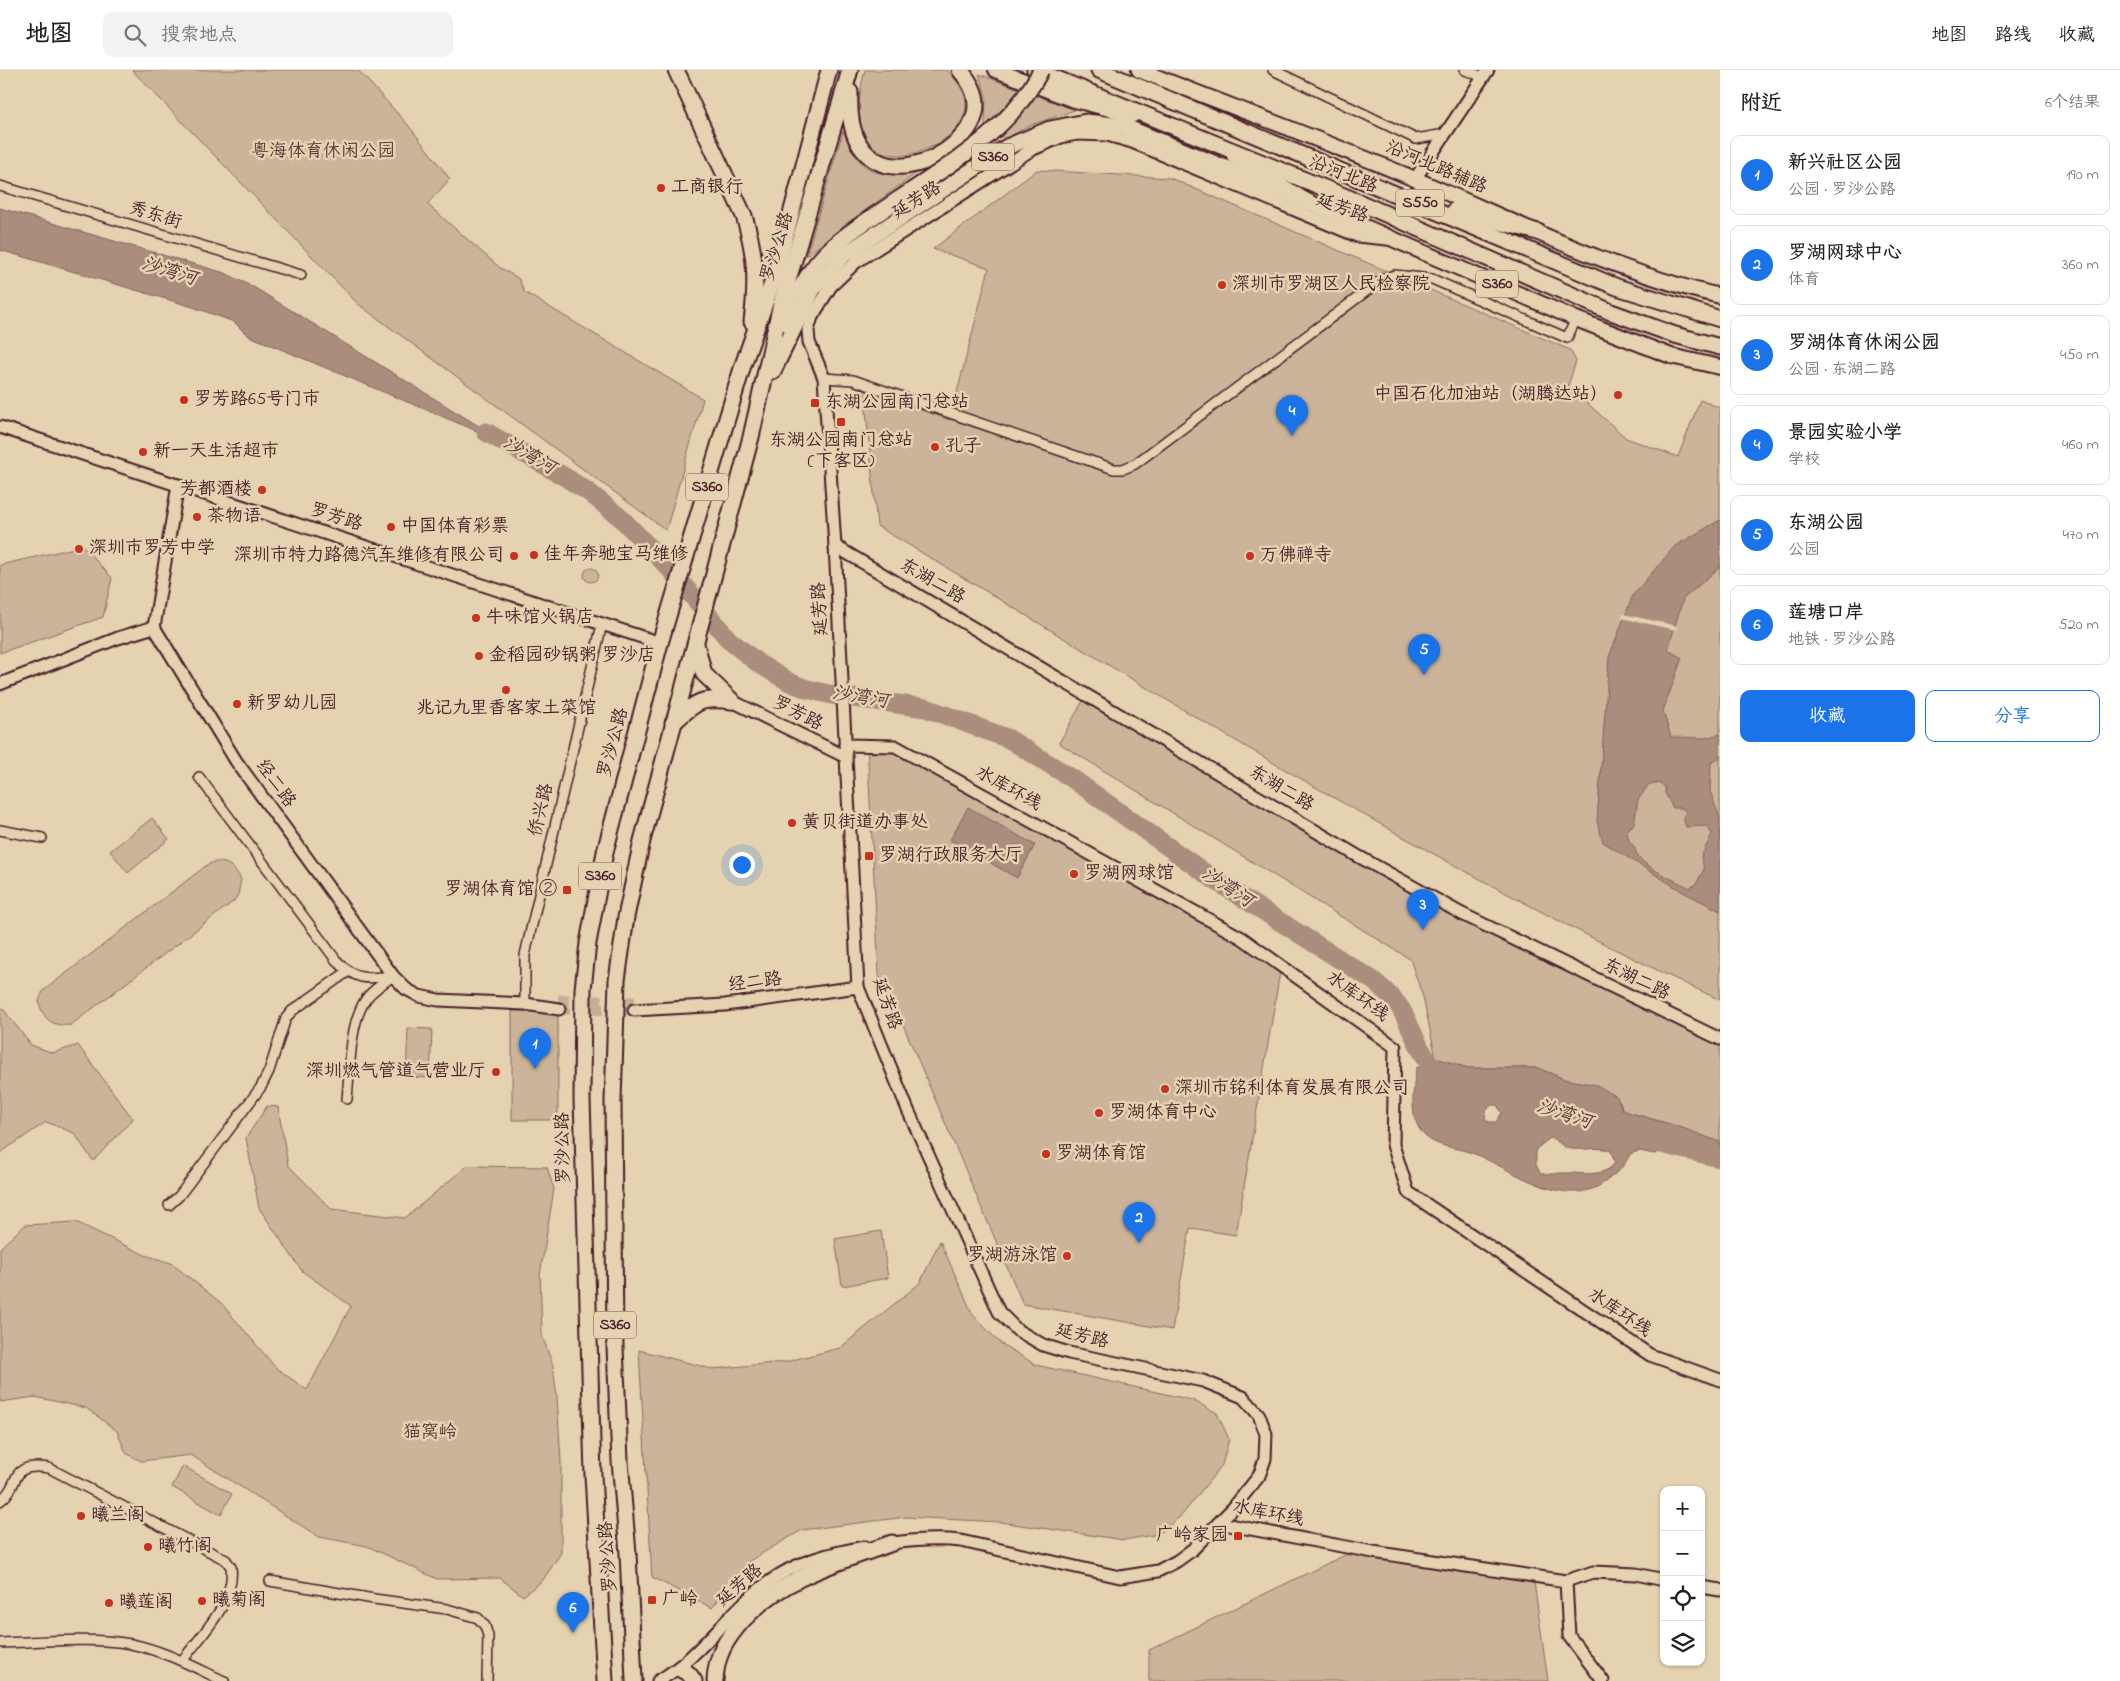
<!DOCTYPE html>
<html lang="zh">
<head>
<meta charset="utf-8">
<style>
	body { margin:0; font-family:"Indie Flower","LXGW WenKai TC",sans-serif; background:#f2f2f2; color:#222 }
	.controls { position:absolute; right:15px; bottom:15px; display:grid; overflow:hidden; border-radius:10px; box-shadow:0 1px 4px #0004 }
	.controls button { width:45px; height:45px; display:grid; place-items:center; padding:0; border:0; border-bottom:1px solid #e0e0e0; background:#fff; color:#222; font:25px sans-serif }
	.you { position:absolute; left:741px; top:794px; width:18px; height:18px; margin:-12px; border:4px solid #fff; border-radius:50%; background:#1a73e8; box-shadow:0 0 0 8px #1a73e833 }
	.badge { display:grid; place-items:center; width:32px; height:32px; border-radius:50%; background:#1a73e8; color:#fff; font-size:16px; font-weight:700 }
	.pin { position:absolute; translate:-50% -41px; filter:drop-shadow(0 1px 2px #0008) }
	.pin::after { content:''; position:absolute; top:26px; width:18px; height:15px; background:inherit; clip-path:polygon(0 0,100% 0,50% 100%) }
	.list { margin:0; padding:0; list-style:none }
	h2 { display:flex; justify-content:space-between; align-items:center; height:65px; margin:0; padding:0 20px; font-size:21px }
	h2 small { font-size:16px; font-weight:400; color:#767676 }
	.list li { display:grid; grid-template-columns:32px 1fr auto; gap:15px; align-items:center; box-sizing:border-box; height:80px; margin:0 10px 10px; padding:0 10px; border:1px solid #e0e0e0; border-radius:10px }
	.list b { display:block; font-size:19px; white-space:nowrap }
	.list p { margin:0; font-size:16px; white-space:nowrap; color:#767676 }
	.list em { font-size:16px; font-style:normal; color:#767676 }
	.actions { display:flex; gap:10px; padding:15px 20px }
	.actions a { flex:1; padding:11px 0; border:1px solid #1a73e8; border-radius:10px; text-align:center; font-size:18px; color:#1a73e8 }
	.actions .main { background:#1a73e8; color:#fff }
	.icon { flex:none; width:28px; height:28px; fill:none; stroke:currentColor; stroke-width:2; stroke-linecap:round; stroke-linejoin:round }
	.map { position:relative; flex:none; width:1720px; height:1611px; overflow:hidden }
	header { display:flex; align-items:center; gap:30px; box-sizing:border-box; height:70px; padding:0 25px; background:#fff; border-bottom:1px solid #e0e0e0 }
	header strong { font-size:24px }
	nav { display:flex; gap:28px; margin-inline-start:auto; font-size:18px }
	.search { width:350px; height:45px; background:#f2f2f2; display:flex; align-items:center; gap:12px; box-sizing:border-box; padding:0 18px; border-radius:10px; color:#767676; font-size:19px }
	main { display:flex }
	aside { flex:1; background:#fff }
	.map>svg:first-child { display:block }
	.green { fill:#cbb49a; stroke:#8a6a62 }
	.water { fill:#aa8d7d; stroke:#84615c; fill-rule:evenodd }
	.pier { fill:#e4d2b0 }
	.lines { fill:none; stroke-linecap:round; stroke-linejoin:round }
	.river { stroke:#aa8d7d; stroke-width:19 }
	.secondary-tunnel { stroke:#c5ae95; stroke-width:11; stroke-dasharray:11 5.5; stroke-linecap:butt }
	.street-casing { stroke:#4a1f2b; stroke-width:12 }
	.secondary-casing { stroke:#4a1f2b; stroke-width:15 }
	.primary-casing { stroke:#4a1f2b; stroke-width:18 }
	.highway-casing { stroke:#4a1f2b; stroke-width:19 }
	.street { stroke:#e4d2b0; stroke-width:9 }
	.secondary { stroke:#e4d2b0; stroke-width:11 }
	.primary { stroke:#e4d2b0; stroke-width:14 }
	.highway { stroke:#e4d2b0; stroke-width:15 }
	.highway-bridge-casing { stroke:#4a1f2b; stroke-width:19; stroke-linecap:butt }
	.highway-bridge { stroke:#e4d2b0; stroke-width:15 }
	.poi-dot { fill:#c8321e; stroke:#e4d2b0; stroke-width:2 }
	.labels { text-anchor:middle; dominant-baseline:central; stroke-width:5; stroke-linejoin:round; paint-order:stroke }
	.shield { fill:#e4d2b0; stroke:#785553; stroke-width:1 }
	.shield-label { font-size:16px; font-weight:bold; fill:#4a1f2b }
	.park-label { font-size:18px; fill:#5d353c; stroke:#e4d2b0 }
	.street-label { font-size:18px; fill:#4a1f2b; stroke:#e4d2b0 }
	.poi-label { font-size:18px; fill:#4a1f2b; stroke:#e4d2b0; text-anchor:start }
	.water-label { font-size:19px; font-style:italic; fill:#5d353b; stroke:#e4d2b0 }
</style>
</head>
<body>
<header>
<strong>地图</strong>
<div class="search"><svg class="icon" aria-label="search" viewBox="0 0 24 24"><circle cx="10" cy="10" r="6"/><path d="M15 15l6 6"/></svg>搜索地点</div>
<nav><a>地图</a><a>路线</a><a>收藏</a></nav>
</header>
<main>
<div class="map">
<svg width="1720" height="1611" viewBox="0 0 1720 1611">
	<rect width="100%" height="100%" fill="#e4d2b0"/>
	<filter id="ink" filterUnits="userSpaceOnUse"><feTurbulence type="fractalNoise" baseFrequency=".02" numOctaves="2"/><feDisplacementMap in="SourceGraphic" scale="10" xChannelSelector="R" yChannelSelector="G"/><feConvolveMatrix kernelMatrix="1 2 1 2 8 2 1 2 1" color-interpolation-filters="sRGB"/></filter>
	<g filter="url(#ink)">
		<g class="green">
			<polygon points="132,0 358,0 409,56 450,109 427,134 499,197 519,209 524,222 703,329 666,460 358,234"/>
			<path d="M865,0H947C955,9 965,20 966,32C970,83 829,133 865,0Z"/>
			<polygon points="979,4 1075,40 1031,55 1005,69 985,54 986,26"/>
			<path d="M843,61C861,104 873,108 918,102L855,148L806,186Z"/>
			<path d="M1037,100L1170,108L1570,280L1576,291L1568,316L1626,368L1678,387L1700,330L1720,338V930C1427,794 1154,621 877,456L864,320L950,350L989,198L933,179Z"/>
			<polygon points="83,476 112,508 103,547 0,583 0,495"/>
			<circle cx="591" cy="505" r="7"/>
			<polygon points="1084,629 1455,848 1720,975 1720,1074 1677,1056 1627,1042 1622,1039 1621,1033 1583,1013 1564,1009 1538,998 1468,998 1436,988 1423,927 1410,889 1059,673"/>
			<polygon points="867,672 897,672 1245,862 1281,896 1236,1165 1190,1158 1172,1260 1023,1234 892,929 881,913 879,904"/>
			<polygon points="152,748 169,769 128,803 110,781"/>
			<path d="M214,792C228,791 234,797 241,809L238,825L234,831L71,955C53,957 42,949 39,931L43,921L207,795Z"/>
			<polygon points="0,935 31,975 53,983 78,975 133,1049 93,1091 74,1063 46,1052 0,1083"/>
			<rect x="512" y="941" width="46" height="109"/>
			<polygon points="408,958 432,959 430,1008 406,1007"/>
			<polygon points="267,1036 278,1037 288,1095 331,1139 405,1148 467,1096 547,1097 554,1119 540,1205 542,1265 553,1296 557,1327 561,1392 561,1483 543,1510 523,1526 500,1508 437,1509 367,1476 319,1467 191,1385 141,1391 126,1383 117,1361 86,1338 35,1327 0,1332 0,1178 25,1155 76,1152 145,1185 171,1193 221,1233 276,1298 307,1320 351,1236 302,1201 259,1138 246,1068"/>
			<polygon points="881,1161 888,1208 842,1216 835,1169"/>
			<polygon points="940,1171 973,1245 1000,1273 1036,1295 1192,1330 1217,1343 1229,1369 1222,1395 1182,1445 1159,1464 1124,1470 1000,1452 906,1447 802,1460 749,1491 712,1538 652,1507 639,1280 712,1299 785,1292 840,1278 920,1213"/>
			<polygon points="183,1396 232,1424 221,1445 172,1417"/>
			<polygon points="1349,1483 1534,1512 1548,1611 1149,1611 1149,1580"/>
		</g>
		<g class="water">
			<polygon points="0,138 225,203 255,218 508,374 247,265 234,252 193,237 0,180"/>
			<path d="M1720,450V497L1683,529L1668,580L1682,588L1663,641L1671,667L1705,668L1720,664V688L1711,693L1710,721L1720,749V841L1683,822L1603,772L1597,751L1609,587L1633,525L1675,476ZM1660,713L1665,717V723L1673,738H1682L1686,742L1683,747L1686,757L1707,756L1712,764L1701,787L1704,799L1696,814L1690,818C1674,810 1652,801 1639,788C1635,783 1636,776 1629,772L1627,761L1634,754L1638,730L1649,714Z"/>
			<polygon points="968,737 1035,775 1017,808 950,770"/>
			<path d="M1436,988L1468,998H1538L1564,1009L1597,1015L1617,1027L1622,1039L1627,1042L1677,1056L1720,1072V1088L1673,1077L1654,1084L1639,1081L1630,1084C1625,1095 1620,1100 1611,1107C1570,1146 1513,1099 1472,1083C1453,1076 1430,1078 1419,1058C1409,1042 1414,1016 1416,998ZM1491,1035H1497L1502,1043L1496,1052H1489L1485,1049L1486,1041ZM1550,1068C1557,1069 1561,1076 1567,1078C1582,1082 1597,1075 1611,1081L1615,1093C1603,1109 1579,1102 1563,1103C1553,1103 1549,1106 1540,1103L1536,1095V1079Z"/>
		</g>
		<polygon class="pier" points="1623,544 1677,556 1676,560 1621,548"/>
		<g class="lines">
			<g class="river">
				<path d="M486,362L565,407L590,423L622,449L670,499L729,570L758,593L789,612L807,619L832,625L926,638L1009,669L1070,707L1219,813L1374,911C1384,920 1394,928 1401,939C1415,963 1421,994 1448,1008"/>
				<polyline points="1653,1072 1720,1088"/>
			</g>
			<g class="secondary-tunnel">
				<polyline points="558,930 635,932"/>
				<polyline points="559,939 634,940"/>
			</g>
			<defs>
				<g id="street">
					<polyline points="1273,0 1416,69 1445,64"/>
					<polyline points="1465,0 1483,7"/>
					<polyline points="0,116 301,205"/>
					<polyline points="824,308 853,310 1114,399 1123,399 1135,394 1384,208 1395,205 1432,209 1567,268 1576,249"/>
					<path d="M199,707L336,890C356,911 366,909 393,906"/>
					<polyline points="0,760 42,768"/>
					<polyline points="525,934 525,885 602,554"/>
					<path d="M347,1029C350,1001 349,953 366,929C372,920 384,913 393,906"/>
					<polyline points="169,1135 179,1126 261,1017 269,1001 286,948 292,941 347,902"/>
					<path d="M0,1431C23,1414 6,1392 49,1398L226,1490L231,1497C236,1531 202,1564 183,1590"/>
					<polyline points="270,1511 374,1529 447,1539 478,1548 485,1556 488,1566 487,1611"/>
					<path d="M0,1573C42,1572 91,1567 131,1574C165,1581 194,1597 224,1611"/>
				</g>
				<g id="secondary">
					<polyline points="1415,109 1488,0"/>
					<polyline points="0,357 660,573"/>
					<polyline points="835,476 1356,785 1462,844 1720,969"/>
					<polyline points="154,557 236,691 393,906 406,919 419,926 438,930 525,934 559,939"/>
					<polyline points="154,557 178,415"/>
					<polyline points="0,614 118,568 154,557"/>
					<polyline points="732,631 846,687"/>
					<polyline points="845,675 895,676 1242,868 1395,977 1393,1075 1408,1122 1650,1285 1720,1310"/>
					<polyline points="634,940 725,935 858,917"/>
					<polyline points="1219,1453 1373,1482 1566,1511 1593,1502 1636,1504 1664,1510"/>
					<path d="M886,1474C912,1470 934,1468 961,1471L1120,1507L1158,1501L1177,1491L1192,1480L1234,1437L1259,1406L1265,1389L1266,1364L1259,1345L1243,1327L1203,1311L1069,1283L1043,1275L1017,1260L999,1242L908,1040L858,917L835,476L824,308L809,272L808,260L812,247L831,216L856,192L1031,80L1061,67L1077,64L1107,65L1132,72L1357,166L1387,169"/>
					<polyline points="1566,1511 1569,1566 1603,1611"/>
					<polyline points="1701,1517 1720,1520"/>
					<path d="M658,1611C702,1586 728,1541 769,1512C796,1491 832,1483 865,1477"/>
				</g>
				<g id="primary">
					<polyline points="996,0 1071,29 1133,45"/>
					<path d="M1139,0C1232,37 1326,71 1417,110C1517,152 1614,202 1720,226"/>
					<polyline points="1234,86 1308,132 1576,249 1671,286 1720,297"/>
				</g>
				<g id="highway">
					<path d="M676,0L744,146C756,184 757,212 752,252"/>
					<polyline points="1035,0 1356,131 1611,242 1675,265 1720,277"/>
					<polyline points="1099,0 1617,217 1720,249"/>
					<path d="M850,22C843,146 977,89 976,34C976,22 968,9 960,0"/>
					<polyline points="1455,140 1538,162"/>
					<path d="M786,253C809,183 841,169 899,129"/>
					<polyline points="773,301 813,219 844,185 1007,77 1050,59 1086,52 1123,56 1308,132"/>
					<polyline points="696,574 704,604 732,631"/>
					<path d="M673,653C697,631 700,627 732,631"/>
					<polyline points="680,1599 689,1604 694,1611"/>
					<polyline points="605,1611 593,1405 582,1029 583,919 588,873 605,782 660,573 743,295 775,205 829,0"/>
					<polyline points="634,1611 628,1483 620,1391 615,1277 613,1031 617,910 626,847 642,771 751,367 781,234 850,0"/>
					<path d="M715,1611C716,1585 726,1569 743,1550C784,1506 838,1493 892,1473"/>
				</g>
			</defs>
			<use href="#street" class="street-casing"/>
			<use href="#secondary" class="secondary-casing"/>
			<use href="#primary" class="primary-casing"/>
			<use href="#highway" class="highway-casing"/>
			<use href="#street" class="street"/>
			<use href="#secondary" class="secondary"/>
			<use href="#primary" class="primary"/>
			<use href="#highway" class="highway"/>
			<defs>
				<path id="highway-bridge" d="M899,129C952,93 1011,60 1041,0"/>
			</defs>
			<use href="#highway-bridge" class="highway-bridge-casing"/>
			<use href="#highway-bridge" class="highway-bridge"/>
		</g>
	</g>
	<g class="poi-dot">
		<circle cx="661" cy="118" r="5"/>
		<circle cx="1222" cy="215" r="5"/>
		<circle cx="1618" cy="325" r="5"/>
		<circle cx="184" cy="330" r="5"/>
		<rect x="810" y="328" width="10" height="10" rx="2.5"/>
		<rect x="836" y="347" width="10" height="10" rx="2.5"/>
		<circle cx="935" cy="377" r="5"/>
		<circle cx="143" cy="382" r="5"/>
		<circle cx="262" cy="420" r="5"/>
		<circle cx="197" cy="447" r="5"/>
		<circle cx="391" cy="457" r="5"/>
		<circle cx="79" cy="479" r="5"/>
		<circle cx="534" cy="485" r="5"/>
		<circle cx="514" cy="486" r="5"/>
		<circle cx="1250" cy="486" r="5"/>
		<circle cx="476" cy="548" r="5"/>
		<circle cx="479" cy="586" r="5"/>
		<circle cx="506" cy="620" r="5"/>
		<circle cx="237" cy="634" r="5"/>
		<circle cx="792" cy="753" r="5"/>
		<rect x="864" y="781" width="10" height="10" rx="2.5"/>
		<circle cx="1074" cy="804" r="5"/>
		<rect x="562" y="815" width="10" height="10" rx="2.5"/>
		<circle cx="496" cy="1002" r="5"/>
		<circle cx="1165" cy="1019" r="5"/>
		<circle cx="1099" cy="1043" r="5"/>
		<circle cx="1046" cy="1084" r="5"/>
		<circle cx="1067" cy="1186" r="5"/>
		<circle cx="81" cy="1446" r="5"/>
		<rect x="1233" y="1461" width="10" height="10" rx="2.5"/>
		<circle cx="148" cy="1477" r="5"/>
		<rect x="647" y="1525" width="10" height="10" rx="2.5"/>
		<circle cx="202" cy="1531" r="5"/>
		<circle cx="109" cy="1533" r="5"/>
	</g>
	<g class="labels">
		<g class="shield">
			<rect x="972" y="73.5" width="42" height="27" rx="4"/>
			<rect x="1396" y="119.5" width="48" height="27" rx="4"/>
			<rect x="1476" y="200.5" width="42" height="27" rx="4"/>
			<rect x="686" y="403.5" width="42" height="27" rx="4"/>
			<rect x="579" y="792.5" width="42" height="27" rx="4"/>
			<rect x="594" y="1241.5" width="42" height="27" rx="4"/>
		</g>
		<g class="shield-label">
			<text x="993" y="87">S360</text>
			<text x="1420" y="133">S550</text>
			<text x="1497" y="214">S360</text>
			<text x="707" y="417">S360</text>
			<text x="600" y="806">S360</text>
			<text x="615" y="1255">S360</text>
		</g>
		<g class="park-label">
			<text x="323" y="82">粤海体育休闲公园</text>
			<text x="430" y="1363">猫窝岭</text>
		</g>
		<g class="street-label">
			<text transform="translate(1436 98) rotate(23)">沿河北路辅路</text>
			<text transform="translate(1343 105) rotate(22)">沿河北路</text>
			<text transform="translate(917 131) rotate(-32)">延芳路</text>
			<text transform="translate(1342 139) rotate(20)">延芳路</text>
			<text transform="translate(155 146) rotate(17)">秀东街</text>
			<text transform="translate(778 177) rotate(-73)">罗沙公路</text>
			<text transform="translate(336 448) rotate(18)">罗芳路</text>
			<text transform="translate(932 512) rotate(30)">东湖二路</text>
			<text transform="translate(821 539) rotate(-93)">延芳路</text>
			<text transform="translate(797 644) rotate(27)">罗芳路</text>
			<text transform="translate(614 673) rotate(-75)">罗沙公路</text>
			<text transform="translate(275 714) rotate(54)">经二路</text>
			<text transform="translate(1008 719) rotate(29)">水库环线</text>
			<text transform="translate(1281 719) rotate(31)">东湖二路</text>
			<text transform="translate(542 740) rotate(-77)">侨兴路</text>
			<text transform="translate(1636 910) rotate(26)">东湖二路</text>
			<text transform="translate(755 913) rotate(-7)">经二路</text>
			<text transform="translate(1357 927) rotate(36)">水库环线</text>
			<text transform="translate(886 934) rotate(71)">延芳路</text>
			<text transform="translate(564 1078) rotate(-91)">罗沙公路</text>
			<text transform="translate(1619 1243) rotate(34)">水库环线</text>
			<text transform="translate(1082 1267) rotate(14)">延芳路</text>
			<text transform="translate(1268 1444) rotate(11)">水库环线</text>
			<text transform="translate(609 1487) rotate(-94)">罗沙公路</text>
			<text transform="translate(740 1516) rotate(-41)">延芳路</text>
		</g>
		<g class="poi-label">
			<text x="671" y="118">工商银行</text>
			<text x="1232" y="215">深圳市罗湖区人民检察院</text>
			<text x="1608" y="325" text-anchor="end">中国石化加油站（湖腾达站）</text>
			<text x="194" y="330">罗芳路65号门市</text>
			<text x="825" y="333">东湖公园南门总站</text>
			<text x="841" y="371" text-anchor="middle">东湖公园南门总站<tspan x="841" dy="21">(下客区)</tspan></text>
			<text x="945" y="377">孔子</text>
			<text x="153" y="382">新一天生活超市</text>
			<text x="252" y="420" text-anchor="end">芳都酒楼</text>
			<text x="207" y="447">茶物语</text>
			<text x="401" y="457">中国体育彩票</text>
			<text x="89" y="479">深圳市罗芳中学</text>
			<text x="544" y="485">佳年奔驰宝马维修</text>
			<text x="504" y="486" text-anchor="end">深圳市特力路德汽车维修有限公司</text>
			<text x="1260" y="486">万佛禅寺</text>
			<text x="486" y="548">牛味馆火锅店</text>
			<text x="489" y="586">金稻园砂锅粥 罗沙店</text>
			<text x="247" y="634">新罗幼儿园</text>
			<text x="506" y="639" text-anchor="middle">兆记九里香客家土菜馆</text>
			<text x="802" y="753">黄贝街道办事处</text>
			<text x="879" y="786">罗湖行政服务大厅</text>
			<text x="1084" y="804">罗湖网球馆</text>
			<text x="557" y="820" text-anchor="end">罗湖体育馆 ②</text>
			<text x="486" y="1002" text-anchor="end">深圳燃气管道气营业厅</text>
			<text x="1175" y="1019">深圳市铭利体育发展有限公司</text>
			<text x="1109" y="1043">罗湖体育中心</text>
			<text x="1056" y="1084">罗湖体育馆</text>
			<text x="1057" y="1186" text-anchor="end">罗湖游泳馆</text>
			<text x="91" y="1446">曦兰阁</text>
			<text x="1228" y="1466" text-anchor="end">广岭家园</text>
			<text x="158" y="1477">曦竹阁</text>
			<text x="662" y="1530">广岭</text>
			<text x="212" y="1531">曦菊阁</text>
			<text x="119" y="1533">曦莲阁</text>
		</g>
		<g class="water-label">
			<text transform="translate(169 202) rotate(17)">沙湾河</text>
			<text transform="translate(529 386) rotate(30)">沙湾河</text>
			<text transform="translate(860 628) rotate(9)">沙湾河</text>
			<text transform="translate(1227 818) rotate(33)">沙湾河</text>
			<text transform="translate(1564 1045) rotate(18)">沙湾河</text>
		</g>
	</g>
</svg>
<div class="controls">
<button>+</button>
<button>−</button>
<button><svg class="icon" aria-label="locate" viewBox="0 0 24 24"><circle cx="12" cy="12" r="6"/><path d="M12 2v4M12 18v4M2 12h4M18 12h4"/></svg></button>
<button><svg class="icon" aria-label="layers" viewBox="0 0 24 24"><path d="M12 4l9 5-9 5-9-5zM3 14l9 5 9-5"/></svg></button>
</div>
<div class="you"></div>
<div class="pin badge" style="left:535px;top:999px">1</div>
<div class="pin badge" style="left:1139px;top:1173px">2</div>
<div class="pin badge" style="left:1423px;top:860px">3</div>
<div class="pin badge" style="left:1292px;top:366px">4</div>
<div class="pin badge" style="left:1424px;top:605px">5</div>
<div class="pin badge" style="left:573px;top:1563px">6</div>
</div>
<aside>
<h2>附近<small>6个结果</small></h2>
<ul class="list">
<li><span class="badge">1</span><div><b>新兴社区公园</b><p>公园 · 罗沙公路</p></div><em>190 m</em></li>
<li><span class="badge">2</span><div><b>罗湖网球中心</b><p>体育</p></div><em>360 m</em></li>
<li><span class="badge">3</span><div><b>罗湖体育休闲公园</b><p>公园 · 东湖二路</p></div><em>450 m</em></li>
<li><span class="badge">4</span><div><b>景园实验小学</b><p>学校</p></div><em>460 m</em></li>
<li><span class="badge">5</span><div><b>东湖公园</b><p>公园</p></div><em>470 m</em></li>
<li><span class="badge">6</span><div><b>莲塘口岸</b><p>地铁 · 罗沙公路</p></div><em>520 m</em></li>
</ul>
<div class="actions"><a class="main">收藏</a><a>分享</a></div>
</aside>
</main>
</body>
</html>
